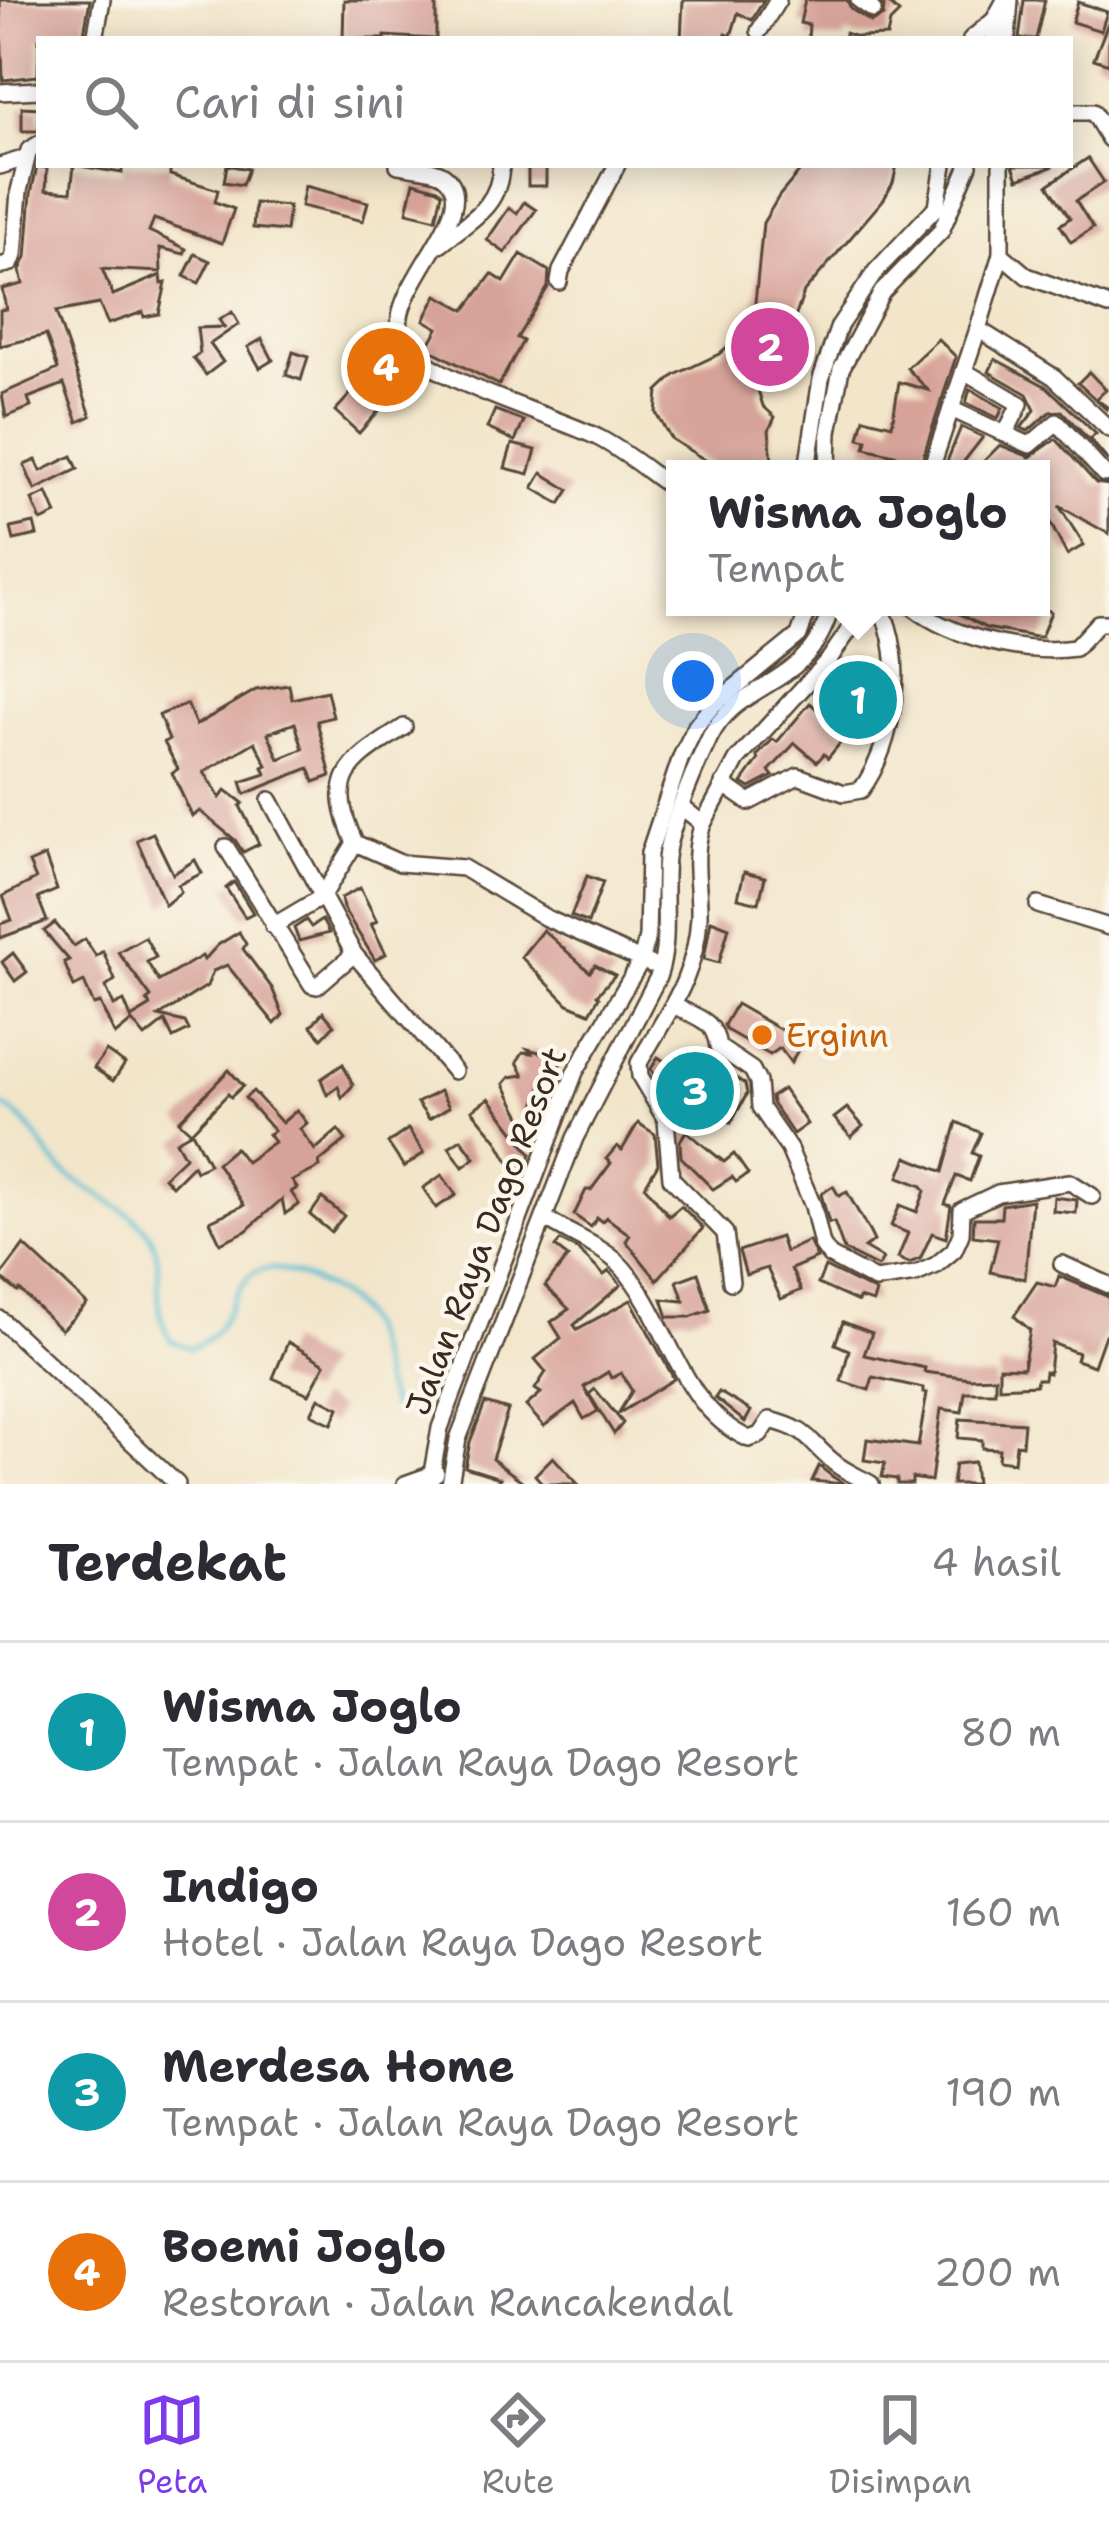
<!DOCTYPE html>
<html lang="id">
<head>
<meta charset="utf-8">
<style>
	body { margin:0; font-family:"Shantell Sans",sans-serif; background:#f7f7f7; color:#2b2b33 }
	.you { position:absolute; left:693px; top:681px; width:42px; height:42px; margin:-30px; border:9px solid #fff; border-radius:50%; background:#1a73e8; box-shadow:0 0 0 18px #1a73e833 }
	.badge { display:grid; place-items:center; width:78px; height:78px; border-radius:50%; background:#7c3aed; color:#fff; font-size:39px; font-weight:700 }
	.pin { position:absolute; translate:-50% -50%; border:6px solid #fff; box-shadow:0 3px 12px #0006 }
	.popup { position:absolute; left:666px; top:460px; width:384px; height:156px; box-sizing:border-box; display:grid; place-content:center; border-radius:0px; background:#fff; filter:drop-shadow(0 3px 9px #0005); font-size:39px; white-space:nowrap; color:#7c7c81 }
	.popup b { font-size:45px; color:#2b2b33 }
	.popup::after { content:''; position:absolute; left:50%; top:100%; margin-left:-24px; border:24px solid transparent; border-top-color:#fff }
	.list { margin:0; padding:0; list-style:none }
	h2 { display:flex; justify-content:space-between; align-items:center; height:156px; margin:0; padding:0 48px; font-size:51px }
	h2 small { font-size:39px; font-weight:400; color:#7c7c81 }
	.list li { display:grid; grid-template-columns:78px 1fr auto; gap:36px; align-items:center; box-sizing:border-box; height:180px; padding:0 48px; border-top:3px solid #e1e1e2 }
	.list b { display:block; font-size:45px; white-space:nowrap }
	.list p { margin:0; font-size:39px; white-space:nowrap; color:#7c7c81 }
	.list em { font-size:39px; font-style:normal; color:#7c7c81 }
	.icon { flex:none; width:66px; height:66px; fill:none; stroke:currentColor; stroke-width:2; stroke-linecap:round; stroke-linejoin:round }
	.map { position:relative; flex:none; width:1109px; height:1484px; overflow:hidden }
	.search { position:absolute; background:#fff; box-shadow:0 6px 30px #0003; left:36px; right:36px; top:36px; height:132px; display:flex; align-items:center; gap:30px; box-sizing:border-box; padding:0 42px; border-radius:0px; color:#7c7c81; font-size:45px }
	.sheet { height:876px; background:#fff }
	nav { display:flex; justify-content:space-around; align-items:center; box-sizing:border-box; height:168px; border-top:3px solid #e1e1e2; background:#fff; font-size:33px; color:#7c7c81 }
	nav a { display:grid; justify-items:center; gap:6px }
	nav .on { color:#7c3aed }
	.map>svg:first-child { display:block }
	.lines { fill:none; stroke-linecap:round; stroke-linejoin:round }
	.stream { stroke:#58bfd5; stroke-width:4.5 }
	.building { fill:#d7a399; fill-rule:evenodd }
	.minor-casing { stroke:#564638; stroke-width:20 }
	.minor { stroke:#fff; stroke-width:15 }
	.food-dot { fill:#e8710a; stroke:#fbf7ec; stroke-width:4.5 }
	.labels { text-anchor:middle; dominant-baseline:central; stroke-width:9; stroke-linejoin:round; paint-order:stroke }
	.food-label { font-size:33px; fill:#c56008; stroke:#fbf7ec; text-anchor:start }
	.street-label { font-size:33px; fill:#3b2a1e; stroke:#fbf7ec }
</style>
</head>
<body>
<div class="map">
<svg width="1109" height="1484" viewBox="0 0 1109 1484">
	<rect width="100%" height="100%" fill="#fbf7ec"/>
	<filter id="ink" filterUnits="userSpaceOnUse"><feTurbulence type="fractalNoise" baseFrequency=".00833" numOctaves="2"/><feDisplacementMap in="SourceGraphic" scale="24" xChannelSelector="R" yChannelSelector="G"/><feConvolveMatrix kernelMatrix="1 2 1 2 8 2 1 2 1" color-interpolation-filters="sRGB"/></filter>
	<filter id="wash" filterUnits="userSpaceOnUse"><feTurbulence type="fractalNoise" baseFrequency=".004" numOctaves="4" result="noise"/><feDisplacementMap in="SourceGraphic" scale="48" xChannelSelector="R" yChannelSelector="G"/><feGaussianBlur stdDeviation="2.7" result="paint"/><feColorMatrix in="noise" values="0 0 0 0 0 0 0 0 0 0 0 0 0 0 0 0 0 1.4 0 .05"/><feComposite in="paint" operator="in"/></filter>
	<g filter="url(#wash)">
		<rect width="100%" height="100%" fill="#f2e5c9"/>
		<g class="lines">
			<path class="stream" d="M0,1105C30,1116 41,1151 64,1172C88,1193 142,1213 153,1241C166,1276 149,1305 171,1341L191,1348C231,1332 223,1304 249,1277C261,1265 277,1268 292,1273C382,1305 363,1331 392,1407"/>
		</g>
		<g id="blocks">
			<g class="building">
				<polygon points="0,0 90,0 83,39 39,39 38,76 3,80"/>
				<polygon points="344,0 436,0 436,39 385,36 385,39 343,39"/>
				<polygon points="683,0 764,0 752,20 738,13 731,36 726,34 725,39 681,39"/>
				<polygon points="805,0 847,0 851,9 871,22 883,16 884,6 880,0 885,0 899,13 890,22 887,36 857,37 845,33 845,39 808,39 809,25 800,23"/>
				<polygon points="1024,0 1045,0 1036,39 1019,39"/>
				<polygon points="1078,2 1107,12 1101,31 1072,22"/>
				<polygon points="1108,23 1109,23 1109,64 1094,59"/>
				<polygon points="22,107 39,108 39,131 22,131"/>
				<polygon points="1088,158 1104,182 1076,201 1093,228 1071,242 1060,225 1070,218 1048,185"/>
				<polygon points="74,165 122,173 122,165 170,165 170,175 218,190 215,202 234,209 222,243 154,219 149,231 186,249 184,254 160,248 161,272 102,269 113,295 161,275 162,284 166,283 159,314 144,317 143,312 108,324 99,304 56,312 91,416 78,422 64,384 28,398 31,407 6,417 2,394 58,369 46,335 0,346 0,310 6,309 2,289 23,284 20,270 26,257 31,193 37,167 47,168 46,190 71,192"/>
				<polygon points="227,165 248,169 242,185 224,182"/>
				<rect x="528" y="165" width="18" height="21"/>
				<polygon points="805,165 897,165 893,183 884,199 804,292 775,376 758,390 763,406 775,417 769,430 772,462 763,469 720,469 671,439 656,413 658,391 675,375 719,354 748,328 755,303 763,223 779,196"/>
				<polygon points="1013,165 1052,165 1052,167 1018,179"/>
				<polygon points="414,182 438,189 442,193 436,219 407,212"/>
				<polygon points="305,186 368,202 363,221 301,206"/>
				<polygon points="524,202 536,210 505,253 487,240 509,208 517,213"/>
				<polygon points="255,203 289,206 286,231 253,228"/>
				<polygon points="195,254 210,261 199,283 184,276"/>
				<polygon points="521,254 549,271 548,287 517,338 523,341 499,385 427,348 438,328 424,320 437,295 465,310 492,274 504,282"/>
				<polygon points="232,312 239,324 210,344 223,362 206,375 193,358 200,353 197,328 224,327 219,320"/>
				<polygon points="262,339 273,360 260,368 248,347"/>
				<polygon points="938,339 956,357 919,469 900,469 902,457 865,448 867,440 859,438 864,418 892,425 899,382 928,390 907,368"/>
				<polygon points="389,345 405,366 389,378 373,357"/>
				<polygon points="293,352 308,357 301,380 286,375"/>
				<polygon points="995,359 1047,387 1096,434 1090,439 1109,462 1062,411 1050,412 1028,431 1021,428 1035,410 1027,394 989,372"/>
				<polygon points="1089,372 1106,390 1096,399 1107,407 1106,409 1078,383"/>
				<polygon points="384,374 400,397 384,405 359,433 335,411 356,388 360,391"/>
				<polygon points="970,389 1003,408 998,418 966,403"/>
				<polygon points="495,410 524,421 515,441 487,428"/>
				<polygon points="961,427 983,437 958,469 944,469"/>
				<polygon points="1056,439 1096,483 1109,485 1109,534 1059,506 1084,545 1067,555 1041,505 1048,499 1041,492 1041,469 976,469 1000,445 1030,457"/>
				<polygon points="512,444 536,450 529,474 505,468"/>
				<polygon points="72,456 78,469 35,490 24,465 36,460 41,471"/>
				<polygon points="542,473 569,490 560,504 533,488"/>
				<polygon points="47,493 56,514 41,521 32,500"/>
				<polygon points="34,523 37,535 14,540 11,528"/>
				<polygon points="946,607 1009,607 1018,613 1021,607 1041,607 1051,612 1041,637 1035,637 986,628"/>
				<polygon points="858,663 869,676 879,667 883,675 882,692 856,715 831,686"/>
				<path d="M289,685L292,699L327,691L333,717L317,721L331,776L314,782L309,768L245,794L241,782L266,774L263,767L267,765L255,742L204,772L220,798L226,790L243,803L240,806L259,844L243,852L235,840L200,811L192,816L172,773L178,769L164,742L169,740L159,715L187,704L196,725L256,690ZM295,723L303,749L279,759L268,733Z"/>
				<polygon points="810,703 845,733 845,737 828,758 824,754 817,762 795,743 769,771 773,776 750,788 742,783 759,759 757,756 773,739 777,742"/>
				<polygon points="153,833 173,874 195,860 202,873 178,885 181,892 165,905 137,840"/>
				<polygon points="45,856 57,890 38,898 47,921 0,938 0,924 12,920 3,896 36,879 29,863"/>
				<polygon points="744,872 765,877 759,903 738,898"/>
				<polygon points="587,876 603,882 588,923 571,916"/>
				<polygon points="234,882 253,913 245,917 226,888"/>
				<polygon points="360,888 377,921 371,924 386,954 375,960 343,908 341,898"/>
				<polygon points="306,920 311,927 322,920 329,933 299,941 294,928"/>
				<polygon points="711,920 729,927 719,963 704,959"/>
				<polygon points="55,923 74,946 85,939 96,956 103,951 115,980 106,987 114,1006 124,1001 131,1018 151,1006 147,1000 151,997 118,952 145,937 156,957 147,962 159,981 202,956 204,960 218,945 239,932 246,944 243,949 272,988 283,1015 275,1024 227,965 213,971 207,986 159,1016 185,1022 189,1030 173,1038 165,1021 145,1037 132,1021 115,1035 100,1003 94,1005 84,982 74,987 64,962 69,960 44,931"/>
				<polygon points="543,930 590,972 595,965 615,975 597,995 599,997 590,1013 568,1004 521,957"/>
				<polygon points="13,953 27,972 15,981 2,962"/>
				<polygon points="736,1004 802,1042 791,1063 780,1048 770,1055 726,1030 724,1025"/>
				<polygon points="323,1012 334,1025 322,1038 311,1026"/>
				<polygon points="528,1049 563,1059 555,1073 548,1067 534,1109 544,1117 522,1118 504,1084 510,1077 524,1075 517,1062 523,1052 532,1053"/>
				<polygon points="106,1051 125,1064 113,1081 94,1068"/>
				<polygon points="658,1057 692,1080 706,1059 745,1084 747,1094 731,1123 670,1077 664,1086 658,1082 651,1069"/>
				<polygon points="343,1064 353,1085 342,1098 338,1086 327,1095 321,1079"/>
				<polygon points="229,1070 243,1086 231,1097 228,1094 191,1132 179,1121"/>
				<polygon points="783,1089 807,1124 793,1134 772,1103 771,1097"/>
				<polygon points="253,1091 282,1123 297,1110 307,1123 300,1129 315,1150 338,1130 346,1140 319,1162 320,1167 292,1181 297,1188 291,1192 299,1204 285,1214 282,1199 246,1231 220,1243 210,1221 244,1205 217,1163 235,1148 246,1162 274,1142 268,1134 274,1131 245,1098"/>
				<polygon points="440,1091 449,1107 429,1119 417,1103"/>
				<polygon points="489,1098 531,1154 528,1161 513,1169 497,1140 472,1110"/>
				<polygon points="847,1108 863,1126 851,1137 834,1118"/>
				<polygon points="957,1122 981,1133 972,1153 979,1156 970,1181 956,1176 945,1204 951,1206 946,1238 932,1233 920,1259 909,1263 898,1258 908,1233 891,1226 900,1205 917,1212 925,1191 922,1186 899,1177 907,1157 943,1172"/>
				<polygon points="638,1123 655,1134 658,1164 645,1186 669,1216 681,1206 703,1228 657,1280 626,1241 630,1235 606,1217 602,1222 597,1218 591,1227 574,1215 586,1190 591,1190 611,1163 606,1159 617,1146 622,1150"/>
				<polygon points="408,1129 424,1153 404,1167 388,1143"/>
				<polygon points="686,1131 724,1162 734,1154 748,1174 736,1182 732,1177 713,1189 681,1157 680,1141"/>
				<polygon points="192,1132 209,1164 196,1171 193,1165 172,1186 164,1177 185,1157 176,1141"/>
				<polygon points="461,1139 475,1158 463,1167 449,1147"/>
				<polygon points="442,1175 456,1195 436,1208 423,1188"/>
				<polygon points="833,1186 839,1196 847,1192 870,1233 874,1241 864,1248 883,1259 878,1267 844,1250 834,1222 829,1223 821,1194"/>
				<polygon points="1054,1197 1077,1200 1076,1213 1053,1211"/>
				<polygon points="322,1198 344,1216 331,1232 310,1215"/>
				<polygon points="1032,1200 1025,1279 990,1272 998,1239 973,1236 974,1218 1001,1218 1002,1205"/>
				<polygon points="780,1237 785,1252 809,1241 817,1258 791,1269 801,1290 781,1299 767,1268 746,1275 739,1251"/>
				<polygon points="560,1241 578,1250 604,1275 609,1271 621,1285 574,1325 577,1329 631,1300 674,1379 618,1414 632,1391 621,1373 611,1378 608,1372 584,1387 598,1411 584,1419 575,1403 544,1426 526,1406 541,1393 535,1389 546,1372 535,1359 561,1338 551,1322 569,1309 545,1286 568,1257 555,1247"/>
				<polygon points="24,1245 87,1304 61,1330 20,1290 18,1292 0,1277"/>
				<polygon points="825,1267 876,1292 873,1302 859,1298 858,1302 818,1284"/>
				<polygon points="698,1273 710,1310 690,1317 668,1317 662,1299 684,1301 677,1281"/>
				<polygon points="1059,1276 1109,1297 1109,1337 1105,1335 1094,1366 1076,1360 1078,1353 1052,1343 1049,1373 1045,1372 1044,1379 1037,1379 1036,1385 999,1387 999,1367 1023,1368 1030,1330 1014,1316 1037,1282 1055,1287"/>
				<polygon points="843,1322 872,1333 864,1355 925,1368 924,1372 970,1378 995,1377 995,1392 965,1392 962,1412 941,1409 931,1481 912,1478 912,1484 897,1484 897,1479 882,1477 885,1463 864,1460 867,1439 918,1446 927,1393 923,1393 923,1388 873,1377 869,1390 841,1381 849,1350 835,1344"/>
				<polygon points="288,1342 325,1364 309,1394 273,1378"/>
				<polygon points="595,1389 623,1423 614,1434 589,1394"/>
				<polygon points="719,1392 751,1411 745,1422 715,1398"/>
				<polygon points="319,1398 339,1408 332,1424 311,1414"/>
				<polygon points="485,1403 508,1410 492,1459 526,1484 495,1484 500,1478 465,1467 470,1442"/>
				<polygon points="960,1419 1024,1423 1022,1445 1016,1444 1014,1462 998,1460 999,1449 982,1448 982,1440 958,1438"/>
				<polygon points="553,1457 578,1484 543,1484 535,1475"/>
				<polygon points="974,1462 976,1484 952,1484 955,1464"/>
				<polygon points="819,1466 833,1477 845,1484 812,1481"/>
			</g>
		</g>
	</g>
	<g filter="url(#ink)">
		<use href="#blocks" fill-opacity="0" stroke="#564638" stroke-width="3"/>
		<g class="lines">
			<defs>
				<g id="minor">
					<polyline points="859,0 873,10"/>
					<polyline points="759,31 778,0"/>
					<polyline points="95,39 102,0"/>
					<polyline points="971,39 994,20 1005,0"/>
					<polyline points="993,39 994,20"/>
					<polyline points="1007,39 1010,0"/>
					<polyline points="0,92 39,90"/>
					<polyline points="1070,112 1093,112 1109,139"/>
					<path d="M398,165C412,168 432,168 443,175C490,208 378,293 403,340C425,381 555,415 599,438C626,452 650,473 675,490"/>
					<polyline points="1001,165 1001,254 1027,276 1109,306"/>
					<polyline points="0,166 26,158"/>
					<path d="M440,244C470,220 500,207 501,165"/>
					<polyline points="1001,254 978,329 1054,377 1109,429"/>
					<polyline points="0,266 11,263 14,255 19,191 29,150 39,144"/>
					<polyline points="559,282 561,271 617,165"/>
					<polyline points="978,329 951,409 1005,434"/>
					<polyline points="964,371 1020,404 1005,434 1030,445 1057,422 1104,474"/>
					<polyline points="807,469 821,379 839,326 876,271 937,206 944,165"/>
					<polyline points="828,469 829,432 841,369 882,292 941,231 969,165"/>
					<polyline points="931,469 951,409"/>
					<path d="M913,607C952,638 1026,655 1075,648L1098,623H1109"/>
					<path d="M404,727C351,762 324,774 355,843L400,863L463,868L546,918L650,964"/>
					<path d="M723,784L749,802L798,776L844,793L861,790C895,744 907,658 880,607"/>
					<polyline points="270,800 354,954 454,1071"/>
					<path d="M683,808L703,824C691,854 700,886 699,917C696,978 667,1013 639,1063L640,1076L666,1120L671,1178L725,1233L731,1282"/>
					<polyline points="703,824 737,760 830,658 865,607"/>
					<polyline points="226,847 312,985 317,986 354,954"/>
					<polyline points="1038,905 1109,927"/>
					<polyline points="273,926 322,897 355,843"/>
					<path d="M675,1006C699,1019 714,1019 718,1047L752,1070L758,1082L760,1107L789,1149L813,1206L822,1245L830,1256L875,1280L916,1274L936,1265L954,1250L961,1234L962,1210L998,1193L1070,1182L1092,1196"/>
					<path d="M545,1218C569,1235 604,1246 623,1268C669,1320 679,1407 749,1439L760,1435L770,1420C813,1431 806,1441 836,1464C846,1472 859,1477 871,1484"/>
					<polyline points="1062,1264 1109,1285"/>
					<polyline points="0,1319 177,1484"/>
					<polyline points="405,1484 436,1473"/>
					<polyline points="430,1484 440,1428 575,1072 641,961 647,937 649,853 681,757 696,726 712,706 799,635 809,607"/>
					<path d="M450,1484L458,1439L575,1138L658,977C671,941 662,896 666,858C669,828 696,766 710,737C738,679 810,689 831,607"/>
				</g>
			</defs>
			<use href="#minor" class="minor-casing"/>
			<use href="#minor" class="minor"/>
		</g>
	</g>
	<circle class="food-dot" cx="762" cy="1035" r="12"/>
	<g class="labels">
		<g class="food-label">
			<text x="786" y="1035">Erginn</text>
		</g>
		<g class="street-label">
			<text transform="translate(486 1231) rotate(-69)">Jalan Raya Dago Resort</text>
		</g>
	</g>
</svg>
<div class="you"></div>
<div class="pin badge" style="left:858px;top:700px;background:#0f9aa8">1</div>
<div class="popup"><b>Wisma Joglo</b>Tempat</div>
<div class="pin badge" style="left:770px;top:347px;background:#d1479c">2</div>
<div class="pin badge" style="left:695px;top:1091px;background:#0f9aa8">3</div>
<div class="pin badge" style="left:386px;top:367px;background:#e8710a">4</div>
<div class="search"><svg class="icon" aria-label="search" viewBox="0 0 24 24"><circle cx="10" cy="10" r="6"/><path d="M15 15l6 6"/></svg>Cari di sini</div>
</div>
<section class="sheet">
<h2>Terdekat<small>4 hasil</small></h2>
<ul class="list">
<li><span class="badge" style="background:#0f9aa8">1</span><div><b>Wisma Joglo</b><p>Tempat · Jalan Raya Dago Resort</p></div><em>80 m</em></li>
<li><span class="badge" style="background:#d1479c">2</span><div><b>Indigo</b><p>Hotel · Jalan Raya Dago Resort</p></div><em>160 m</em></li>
<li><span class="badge" style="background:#0f9aa8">3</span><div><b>Merdesa Home</b><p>Tempat · Jalan Raya Dago Resort</p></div><em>190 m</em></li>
<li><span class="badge" style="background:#e8710a">4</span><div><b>Boemi Joglo</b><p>Restoran · Jalan Rancakendal</p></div><em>200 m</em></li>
</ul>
</section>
<nav>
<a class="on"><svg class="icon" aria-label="map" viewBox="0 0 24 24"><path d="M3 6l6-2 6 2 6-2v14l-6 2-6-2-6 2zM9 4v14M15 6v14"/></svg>Peta</a>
<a><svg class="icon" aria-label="directions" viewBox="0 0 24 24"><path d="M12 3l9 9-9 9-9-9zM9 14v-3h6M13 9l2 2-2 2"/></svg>Rute</a>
<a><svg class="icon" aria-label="saved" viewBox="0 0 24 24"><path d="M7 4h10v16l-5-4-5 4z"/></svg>Disimpan</a>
</nav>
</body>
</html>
